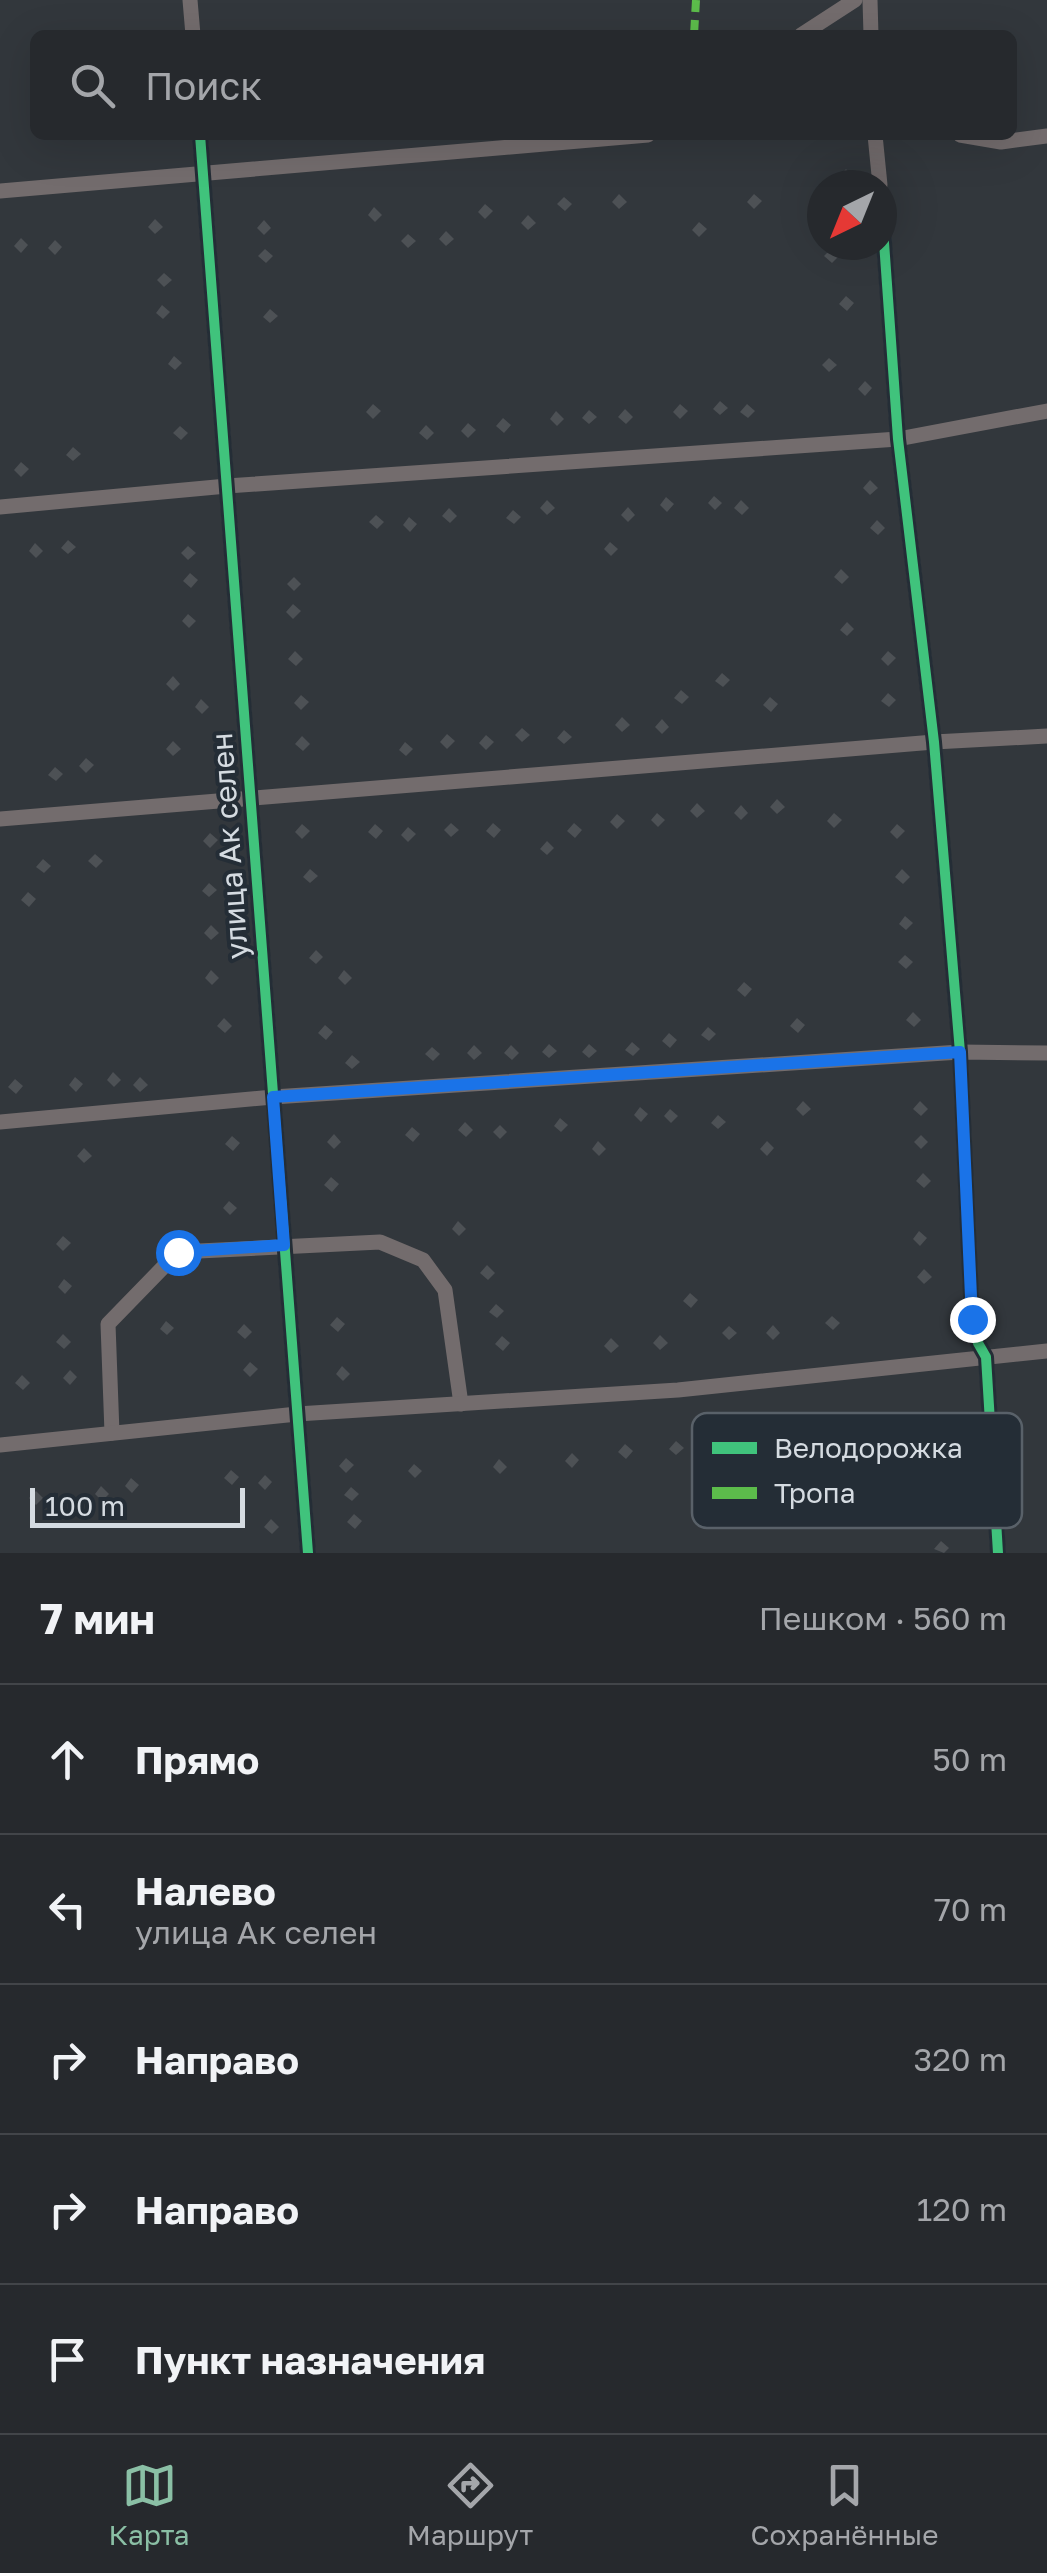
<!DOCTYPE html>
<html lang="ru">
<head>
<meta charset="utf-8">
<style>
	body { margin:0; font-family:"Golos Text",sans-serif; background:#323539; color:#f1f3f6 }
	.compass { position:absolute; left:807px; top:170px; width:90px; height:90px; border-radius:50%; background:#26292d; box-shadow:0 10px 40px #0002; rotate:223deg }
	.scale { position:absolute; left:30px; bottom:25px; width:215px; box-sizing:border-box; padding-left:10px; border:5px solid #d5dbe1; border-top:0; font-size:28px; line-height:35px; white-space:nowrap; color:#d5dbe1; -webkit-text-stroke:8px #242d36; paint-order:stroke }
	.stop { position:absolute; width:30px; height:30px; margin:-22px; border:8px solid #1a73e8; border-radius:50%; background:#fff }
	.stop.end { background:#1a73e8; border-color:#fff; box-shadow:0 2px 10px #0008 }
	.list { margin:0; padding:0; list-style:none }
	h2 { display:flex; justify-content:space-between; align-items:center; height:130px; margin:0; padding:0 40px; font-size:42px }
	h2 small { font-size:32px; font-weight:400; color:#a4a6aa }
	.list li { display:grid; grid-template-columns:65px 1fr auto; gap:30px; align-items:center; box-sizing:border-box; height:150px; padding:0 40px; border-top:2px solid #424549 }
	.list b { display:block; font-size:38px; white-space:nowrap }
	.list p { margin:0; font-size:32px; white-space:nowrap; color:#a4a6aa }
	.list em { font-size:32px; font-style:normal; color:#a4a6aa }
	.icon { flex:none; width:55px; height:55px; fill:none; stroke:currentColor; stroke-width:2; stroke-linecap:round; stroke-linejoin:round }
	.map { position:relative; flex:none; width:1047px; height:1553px; overflow:hidden }
	.search { position:absolute; background:#26292d; box-shadow:0 10px 40px #0002; left:30px; right:30px; top:30px; height:110px; display:flex; align-items:center; gap:25px; box-sizing:border-box; padding:0 35px; border-radius:15px; color:#a4a6aa; font-size:38px }
	.sheet { height:880px; background:#26292d }
	nav { display:flex; justify-content:space-around; align-items:center; box-sizing:border-box; height:140px; border-top:2px solid #424549; background:#26292d; font-size:28px; color:#a4a6aa }
	nav a { display:grid; justify-items:center; gap:5px }
	nav .on { color:#8abfa5 }
	.map>svg:first-child { display:block }
	.building { fill:#4d5155 }
	.lines { fill:none; stroke-linecap:round; stroke-linejoin:round }
	.minor { stroke:#736c6d; stroke-width:15 }
	.quiet { stroke:#5cbc4b; stroke-width:8; stroke-dasharray:15 8; stroke-linecap:butt }
	.cycleway-casing { stroke:#242d36; stroke-width:16 }
	.cycleway { stroke:#40c37c; stroke-width:10 }
	.route { stroke:#1a73e8; stroke-width:12 }
	.labels { text-anchor:middle; dominant-baseline:central; stroke-width:8; stroke-linejoin:round; paint-order:stroke }
	.street-label { font-size:30px; fill:#d5dbe1; stroke:#242d36 }
	.key { fill:#242d36; stroke:#596169; stroke-width:2.5 }
	.key-label { font-size:28px; fill:#d5dbe1 }
</style>
</head>
<body>
<div class="map">
<svg width="1047" height="1553" viewBox="0 0 1047 1553">
	<rect width="100%" height="100%" fill="#32373c"/>
	<g class="building">
		<polygon points="846,169 853,177 846,184 839,177"/>
		<polygon points="619,194 627,202 619,209 612,202"/>
		<polygon points="754,194 762,201 754,209 747,202"/>
		<polygon points="564,197 572,204 565,211 557,204"/>
		<polygon points="485,204 493,211 485,219 478,212"/>
		<polygon points="374,207 382,215 375,222 368,215"/>
		<polygon points="528,215 536,223 528,230 521,223"/>
		<polygon points="155,219 163,227 155,234 148,227"/>
		<polygon points="264,220 271,228 264,235 257,228"/>
		<polygon points="699,222 707,229 699,237 692,230"/>
		<polygon points="446,231 454,239 446,246 439,239"/>
		<polygon points="408,234 416,241 408,248 401,241"/>
		<polygon points="21,238 28,245 21,253 14,246"/>
		<polygon points="55,240 62,247 55,255 48,248"/>
		<polygon points="265,249 273,256 266,263 258,256"/>
		<polygon points="831,249 839,256 832,263 824,256"/>
		<polygon points="164,273 172,280 164,287 157,280"/>
		<polygon points="846,296 854,303 847,311 839,304"/>
		<polygon points="162,305 170,312 163,319 156,313"/>
		<polygon points="270,309 278,316 270,323 263,317"/>
		<polygon points="174,356 182,363 175,370 168,364"/>
		<polygon points="829,358 837,365 829,372 822,365"/>
		<polygon points="865,381 872,388 865,396 858,389"/>
		<polygon points="720,401 728,408 720,415 713,409"/>
		<polygon points="373,404 381,411 373,419 366,412"/>
		<polygon points="680,404 688,411 680,419 673,412"/>
		<polygon points="747,404 755,411 748,418 740,412"/>
		<polygon points="625,409 633,417 626,424 618,417"/>
		<polygon points="589,410 597,417 589,424 582,418"/>
		<polygon points="556,411 564,419 557,426 550,419"/>
		<polygon points="503,418 511,425 504,433 496,426"/>
		<polygon points="468,423 476,430 468,438 461,431"/>
		<polygon points="426,425 434,433 427,440 419,433"/>
		<polygon points="180,426 188,433 181,440 173,433"/>
		<polygon points="73,447 81,454 73,461 66,455"/>
		<polygon points="21,462 29,469 21,477 14,470"/>
		<polygon points="870,480 878,488 870,495 863,488"/>
		<polygon points="714,496 722,503 715,510 708,503"/>
		<polygon points="666,497 674,504 667,512 660,505"/>
		<polygon points="547,500 555,508 547,515 540,508"/>
		<polygon points="741,500 749,508 742,515 734,508"/>
		<polygon points="628,507 635,515 628,522 621,515"/>
		<polygon points="449,508 457,516 450,523 442,516"/>
		<polygon points="513,510 521,517 514,524 506,518"/>
		<polygon points="376,515 384,522 377,529 369,522"/>
		<polygon points="409,517 417,524 410,532 403,525"/>
		<polygon points="877,520 885,528 878,535 870,528"/>
		<polygon points="68,540 76,547 68,554 61,548"/>
		<polygon points="610,542 618,549 611,556 604,549"/>
		<polygon points="35,543 43,551 36,558 29,551"/>
		<polygon points="188,546 196,553 188,560 181,553"/>
		<polygon points="841,569 849,577 842,584 834,577"/>
		<polygon points="190,573 198,580 191,588 183,581"/>
		<polygon points="294,577 301,584 294,591 287,584"/>
		<polygon points="293,604 301,611 293,619 286,612"/>
		<polygon points="188,614 196,621 189,628 182,621"/>
		<polygon points="847,622 854,629 847,636 840,630"/>
		<polygon points="295,651 303,659 296,666 288,659"/>
		<polygon points="888,651 896,658 888,666 881,659"/>
		<polygon points="722,673 730,680 723,687 715,681"/>
		<polygon points="173,676 180,684 173,691 166,684"/>
		<polygon points="681,690 689,697 682,704 674,698"/>
		<polygon points="888,693 896,700 889,707 881,701"/>
		<polygon points="301,695 309,702 301,710 294,703"/>
		<polygon points="770,697 778,704 771,712 763,705"/>
		<polygon points="201,699 209,707 202,714 195,707"/>
		<polygon points="622,717 630,725 622,732 615,725"/>
		<polygon points="662,719 669,727 662,734 655,727"/>
		<polygon points="522,728 530,735 522,742 515,735"/>
		<polygon points="564,730 572,737 564,744 557,738"/>
		<polygon points="447,734 455,741 447,749 440,742"/>
		<polygon points="486,735 494,742 486,750 479,743"/>
		<polygon points="302,736 310,744 303,751 295,744"/>
		<polygon points="173,741 181,749 173,756 166,749"/>
		<polygon points="405,742 413,749 406,756 399,750"/>
		<polygon points="86,758 94,765 86,773 79,766"/>
		<polygon points="55,767 63,774 56,781 48,775"/>
		<polygon points="777,799 785,807 777,814 770,807"/>
		<polygon points="697,803 705,811 697,818 690,811"/>
		<polygon points="741,805 748,813 741,820 734,813"/>
		<polygon points="657,813 665,820 658,827 651,820"/>
		<polygon points="834,813 842,820 834,828 827,821"/>
		<polygon points="617,814 625,821 617,829 610,822"/>
		<polygon points="451,823 459,830 451,837 444,830"/>
		<polygon points="493,823 501,830 494,838 486,831"/>
		<polygon points="574,823 582,830 575,838 567,831"/>
		<polygon points="302,824 310,831 302,839 295,832"/>
		<polygon points="375,824 383,831 376,839 368,832"/>
		<polygon points="897,824 905,831 897,839 890,832"/>
		<polygon points="408,827 416,834 408,842 401,835"/>
		<polygon points="210,833 218,840 210,848 203,841"/>
		<polygon points="547,841 554,848 547,855 540,849"/>
		<polygon points="95,854 103,861 96,868 88,861"/>
		<polygon points="43,859 51,866 44,873 36,867"/>
		<polygon points="310,869 318,876 310,883 303,877"/>
		<polygon points="902,869 910,877 903,884 895,877"/>
		<polygon points="209,883 217,890 209,897 202,891"/>
		<polygon points="28,892 36,899 29,907 21,900"/>
		<polygon points="905,916 913,923 906,930 899,924"/>
		<polygon points="211,925 219,933 211,940 204,933"/>
		<polygon points="316,950 323,957 316,964 309,958"/>
		<polygon points="905,955 913,962 906,969 898,962"/>
		<polygon points="211,970 219,978 212,985 205,978"/>
		<polygon points="344,970 352,978 345,985 338,978"/>
		<polygon points="744,982 752,989 745,997 737,990"/>
		<polygon points="913,1012 921,1020 914,1027 906,1020"/>
		<polygon points="224,1018 232,1026 225,1033 217,1026"/>
		<polygon points="797,1018 805,1025 798,1033 790,1026"/>
		<polygon points="325,1025 333,1032 326,1040 318,1033"/>
		<polygon points="708,1027 716,1034 709,1041 701,1035"/>
		<polygon points="669,1033 677,1040 670,1048 662,1041"/>
		<polygon points="632,1042 640,1049 633,1056 625,1050"/>
		<polygon points="549,1044 557,1051 549,1058 542,1052"/>
		<polygon points="589,1044 597,1051 589,1058 582,1052"/>
		<polygon points="474,1045 482,1053 474,1060 467,1053"/>
		<polygon points="511,1045 519,1053 512,1060 504,1053"/>
		<polygon points="432,1047 440,1054 433,1061 425,1054"/>
		<polygon points="352,1055 360,1062 352,1069 345,1063"/>
		<polygon points="113,1072 121,1080 114,1087 107,1080"/>
		<polygon points="75,1077 83,1084 76,1092 69,1085"/>
		<polygon points="140,1077 148,1085 140,1092 133,1085"/>
		<polygon points="15,1079 23,1086 16,1094 8,1087"/>
		<polygon points="803,1101 811,1109 803,1116 796,1109"/>
		<polygon points="920,1101 928,1109 921,1116 913,1109"/>
		<polygon points="640,1107 648,1114 641,1122 634,1115"/>
		<polygon points="670,1109 678,1116 671,1123 664,1116"/>
		<polygon points="718,1115 726,1122 718,1129 711,1123"/>
		<polygon points="560,1118 568,1125 561,1132 554,1126"/>
		<polygon points="465,1122 473,1130 466,1137 458,1130"/>
		<polygon points="500,1125 507,1132 500,1139 493,1132"/>
		<polygon points="412,1127 420,1134 413,1142 405,1135"/>
		<polygon points="334,1134 341,1142 334,1149 327,1142"/>
		<polygon points="921,1135 928,1142 921,1149 914,1142"/>
		<polygon points="232,1136 240,1143 233,1151 225,1144"/>
		<polygon points="598,1141 606,1149 599,1156 592,1149"/>
		<polygon points="767,1141 774,1148 767,1156 760,1149"/>
		<polygon points="84,1148 92,1156 84,1163 77,1156"/>
		<polygon points="923,1173 931,1181 924,1188 916,1181"/>
		<polygon points="331,1177 339,1184 332,1192 324,1185"/>
		<polygon points="229,1201 237,1208 230,1215 223,1208"/>
		<polygon points="458,1221 466,1229 459,1236 452,1229"/>
		<polygon points="919,1231 927,1238 920,1246 913,1239"/>
		<polygon points="63,1236 71,1243 63,1251 56,1244"/>
		<polygon points="487,1265 495,1273 488,1280 480,1273"/>
		<polygon points="924,1269 932,1277 924,1284 917,1277"/>
		<polygon points="64,1279 72,1286 65,1294 58,1287"/>
		<polygon points="690,1293 698,1300 691,1308 683,1301"/>
		<polygon points="496,1304 504,1311 497,1318 489,1312"/>
		<polygon points="832,1316 840,1323 833,1330 825,1323"/>
		<polygon points="337,1317 345,1324 338,1332 330,1325"/>
		<polygon points="166,1321 174,1328 167,1335 160,1329"/>
		<polygon points="244,1324 252,1332 245,1339 237,1332"/>
		<polygon points="773,1325 780,1333 773,1340 766,1333"/>
		<polygon points="729,1326 737,1333 729,1340 722,1333"/>
		<polygon points="63,1334 71,1342 64,1349 56,1342"/>
		<polygon points="660,1335 668,1343 660,1350 653,1343"/>
		<polygon points="502,1336 510,1343 503,1351 495,1344"/>
		<polygon points="611,1338 619,1346 611,1353 604,1346"/>
		<polygon points="250,1362 258,1369 250,1377 243,1370"/>
		<polygon points="342,1366 350,1374 343,1381 336,1374"/>
		<polygon points="70,1370 77,1377 70,1385 63,1378"/>
		<polygon points="22,1375 30,1383 23,1390 15,1383"/>
		<polygon points="676,1441 684,1448 676,1455 669,1449"/>
		<polygon points="625,1444 633,1451 626,1459 618,1452"/>
		<polygon points="572,1453 579,1460 572,1468 565,1461"/>
		<polygon points="346,1458 354,1465 346,1473 339,1466"/>
		<polygon points="499,1459 507,1467 500,1474 493,1467"/>
		<polygon points="414,1464 422,1471 415,1478 408,1471"/>
		<polygon points="231,1470 239,1477 232,1485 224,1478"/>
		<polygon points="265,1475 272,1482 265,1490 258,1483"/>
		<polygon points="131,1478 139,1485 132,1493 125,1486"/>
		<polygon points="101,1486 109,1494 102,1501 95,1494"/>
		<polygon points="351,1487 359,1494 352,1501 344,1495"/>
		<polygon points="36,1491 43,1498 36,1505 29,1498"/>
		<polygon points="354,1514 362,1521 355,1529 347,1522"/>
		<polygon points="271,1519 279,1527 272,1534 264,1527"/>
		<polygon points="941,1541 949,1548 944,1553 934,1549"/>
	</g>
	<g class="lines">
		<g class="minor">
			<polyline points="190,0 193,35"/>
			<polyline points="870,0 871,35"/>
			<polyline points="801,35 855,0"/>
			<polyline points="200,135 308,1553"/>
			<polyline points="875,135 880,185"/>
			<polyline points="960,135 1001,142 1047,136"/>
			<polyline points="0,191 648,135"/>
			<polyline points="882,214 898,439 934,742 960,1052 972,1319 978,1343 986,1357 998,1553"/>
			<polyline points="0,507 227,486 898,439 1047,411"/>
			<polyline points="0,819 934,742 1047,736"/>
			<polyline points="0,1122 273,1097 960,1052 1047,1053"/>
			<polyline points="112,1433 108,1324 178,1252 380,1242 423,1260 445,1290 461,1404"/>
			<polyline points="0,1445 297,1414 678,1390 1047,1351"/>
		</g>
		<g class="quiet">
			<polyline points="694,35 696,0"/>
			<polyline points="630,137 631,135"/>
		</g>
		<defs>
			<g id="cycleway">
				<polyline points="200,135 308,1553"/>
				<polyline points="882,214 898,439 934,742 960,1052 972,1319 978,1343 986,1357 998,1553"/>
			</g>
		</defs>
		<use href="#cycleway" class="cycleway-casing"/>
		<use href="#cycleway" class="cycleway"/>
	</g>
	<g class="lines">
		<polyline class="route" points="178,1252 284,1245 273,1097 960,1052 972,1319"/>
	</g>
	<g class="labels">
		<g class="street-label">
			<text transform="translate(229 846) rotate(-94)">улица Ак селен</text>
		</g>
	</g>
	<rect x="692" y="1413" width="330" height="115" rx="15" class="key"/>
	<rect x="712" y="1442" width="45" height="12" fill="#40c37c"/>
	<rect x="712" y="1487" width="45" height="12" fill="#5cbc4b"/>
	<g class="key-label">
		<text x="774" y="1458">Велодорожка</text>
		<text x="774" y="1503">Тропа</text>
	</g>
</svg>
<svg class="compass" viewBox="-18 -18 36 36"><path d="M0-13l5 13h-10z" fill="#e53935"/><path d="M0 13l5-13h-10z" fill="#a4a6aa"/></svg>
<div class="scale">100 m</div>
<div class="stop" style="left:178px;top:1252px"></div>
<div class="stop end" style="left:972px;top:1319px"></div>
<div class="search"><svg class="icon" aria-label="search" viewBox="0 0 24 24"><circle cx="10" cy="10" r="6"/><path d="M15 15l6 6"/></svg>Поиск</div>
</div>
<section class="sheet">
<h2>7 мин<small>Пешком · 560 m</small></h2>
<ul class="list">
<li><svg class="icon" aria-label="ahead" viewBox="0 0 24 24"><path d="M12 20V5M6 11l6-6 6 6"/></svg><div><b>Прямо</b></div><em>50 m</em></li>
<li><svg class="icon" aria-label="left" viewBox="0 0 24 24"><path d="M17 20v-9H6M10 6l-5 5 5 5"/></svg><div><b>Налево</b><p>улица Ак селен</p></div><em>70 m</em></li>
<li><svg class="icon" aria-label="right" viewBox="0 0 24 24"><path d="M7 20v-9h11M14 6l5 5-5 5"/></svg><div><b>Направо</b></div><em>320 m</em></li>
<li><svg class="icon" aria-label="right" viewBox="0 0 24 24"><path d="M7 20v-9h11M14 6l5 5-5 5"/></svg><div><b>Направо</b></div><em>120 m</em></li>
<li><svg class="icon" aria-label="arrive" viewBox="0 0 24 24"><path d="M6 21V4h12l-3 4 3 4H6"/></svg><div><b>Пункт назначения</b></div></li>
</ul>
</section>
<nav>
<a class="on"><svg class="icon" aria-label="map" viewBox="0 0 24 24"><path d="M3 6l6-2 6 2 6-2v14l-6 2-6-2-6 2zM9 4v14M15 6v14"/></svg>Карта</a>
<a><svg class="icon" aria-label="directions" viewBox="0 0 24 24"><path d="M12 3l9 9-9 9-9-9zM9 14v-3h6M13 9l2 2-2 2"/></svg>Маршрут</a>
<a><svg class="icon" aria-label="saved" viewBox="0 0 24 24"><path d="M7 4h10v16l-5-4-5 4z"/></svg>Сохранённые</a>
</nav>
</body>
</html>
